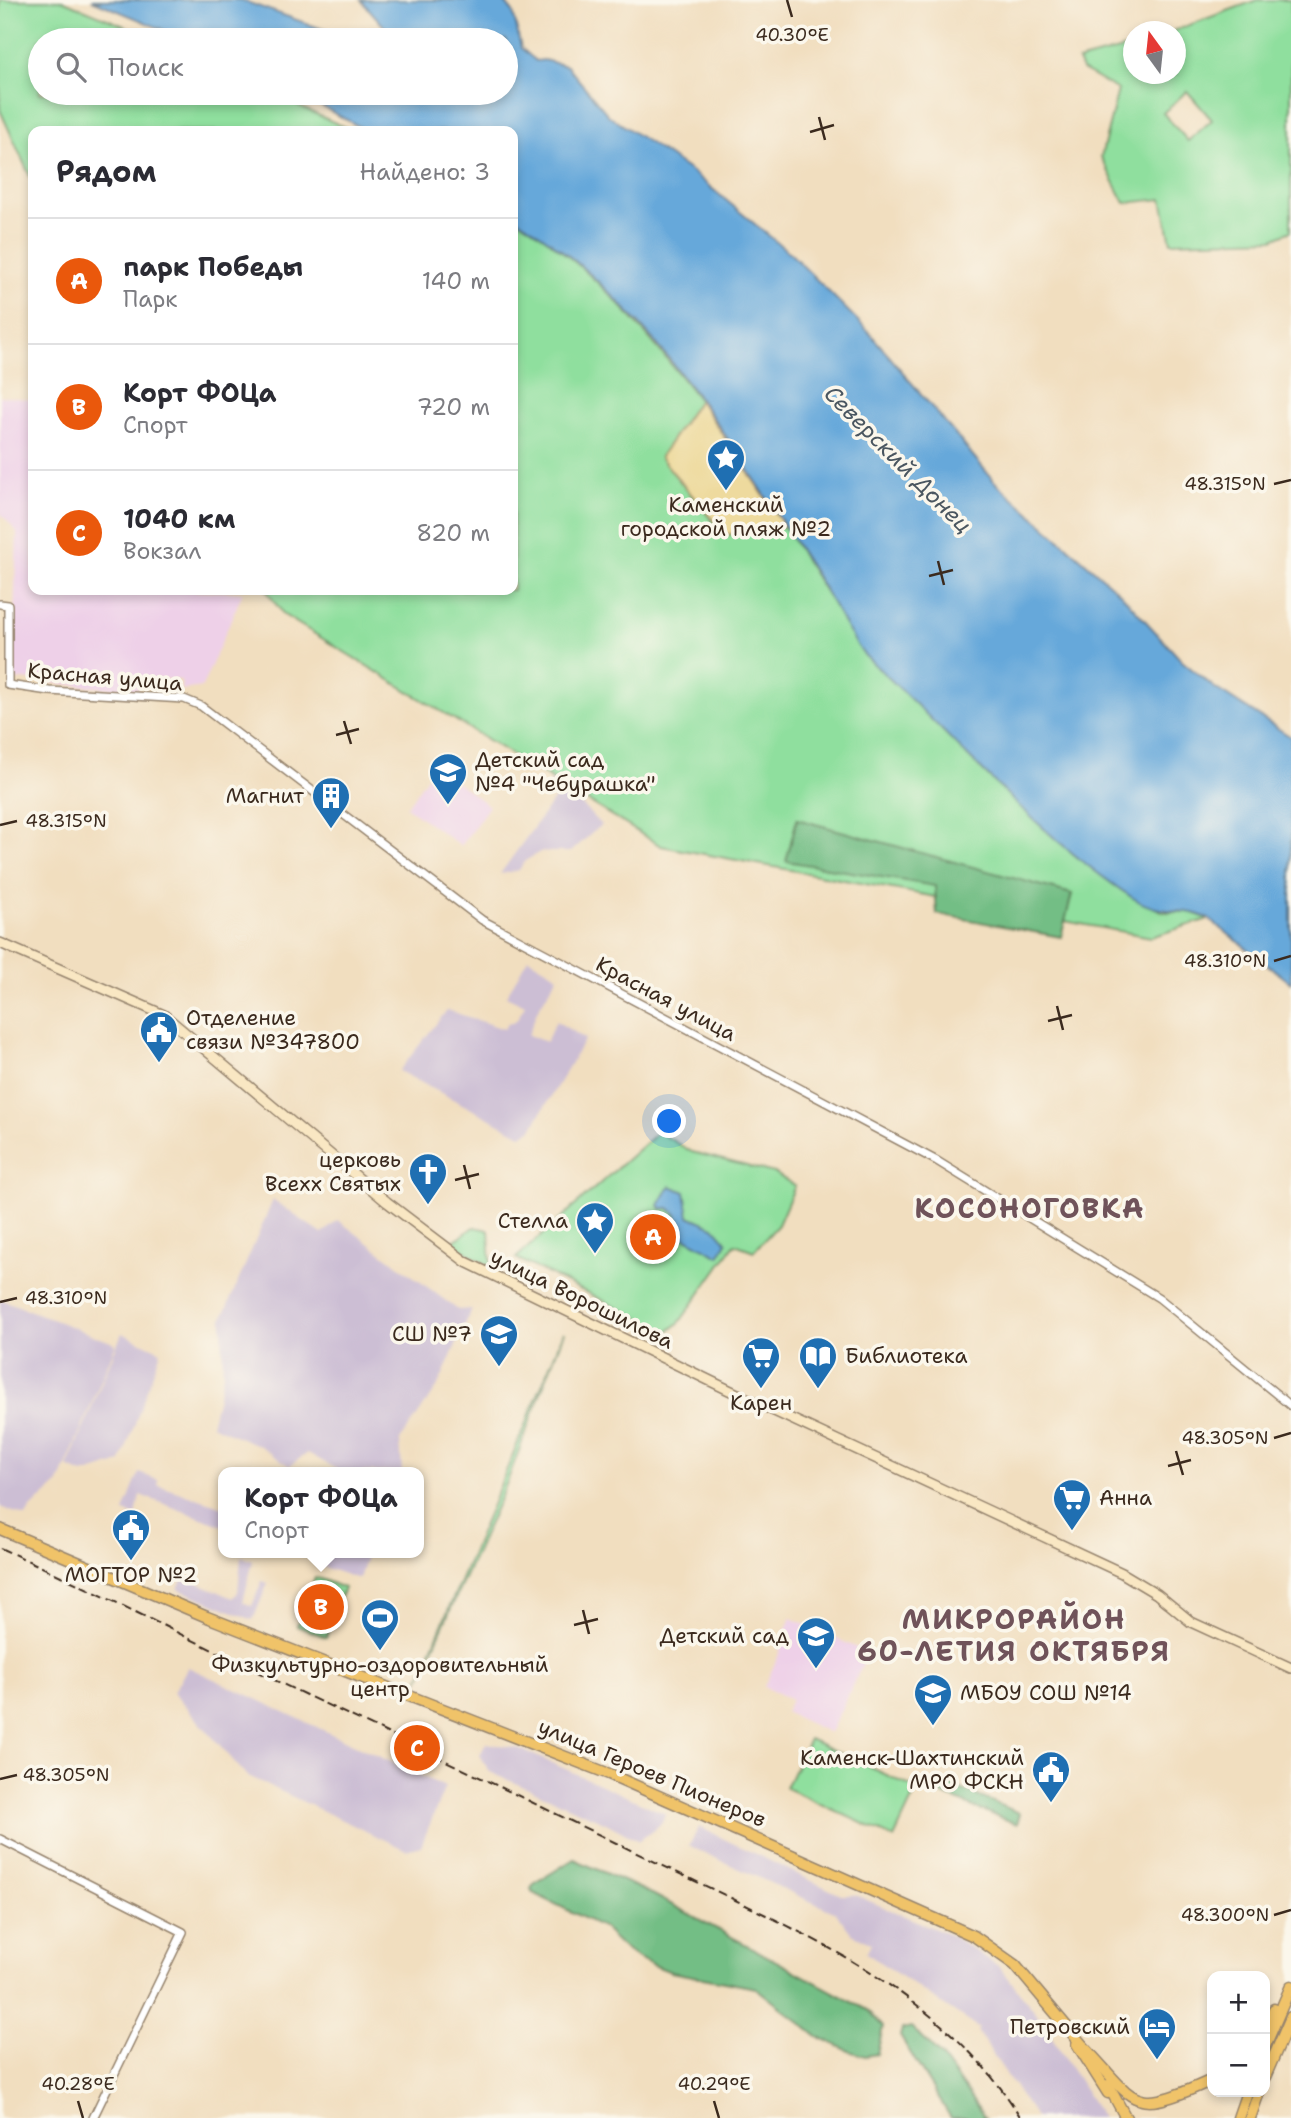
<!DOCTYPE html>
<html lang="ru">
<head>
<meta charset="utf-8">
<style>
	body { margin:0; font-family:"Shantell Sans",sans-serif; background:#f7f7f7; color:#2b2b33 }
	.controls { position:absolute; right:21px; bottom:21px; display:grid; overflow:hidden; border-radius:14px; box-shadow:0 4px 10px #0003 }
	.controls button { width:63px; height:63px; display:grid; place-items:center; padding:0; border:0; border-bottom:2px solid #e1e1e2; background:#fff; color:#2b2b33; font:35px sans-serif }
	.compass { position:absolute; left:1123px; top:21px; width:63px; height:63px; border-radius:50%; background:#fff; box-shadow:0 4px 10px #0003; rotate:345deg }
	.you { position:absolute; left:670px; top:1122px; width:24px; height:24px; margin:-18px; border:5px solid #fff; border-radius:50%; background:#1a73e8; box-shadow:0 0 0 10px #1a73e833 }
	.badge { display:grid; place-items:center; width:46px; height:46px; border-radius:50%; background:#ea580c; color:#fff; font-size:23px; font-weight:700 }
	.pin { position:absolute; translate:-50% -50%; border:4px solid #fff; box-shadow:0 2px 7px #0006 }
	.popup { position:absolute; left:218px; top:1467px; width:206px; height:91px; box-sizing:border-box; display:grid; place-content:center; border-radius:14px; background:#fff; filter:drop-shadow(0 2px 5px #0005); font-size:23px; white-space:nowrap; color:#7c7c81 }
	.popup b { font-size:26px; color:#2b2b33 }
	.popup::after { content:''; position:absolute; left:50%; top:100%; margin-left:-14px; border:14px solid transparent; border-top-color:#fff }
	.list { margin:0; padding:0; list-style:none }
	h2 { display:flex; justify-content:space-between; align-items:center; height:91px; margin:0; padding:0 28px; font-size:30px }
	h2 small { font-size:23px; font-weight:400; color:#7c7c81 }
	.list li { display:grid; grid-template-columns:46px 1fr auto; gap:21px; align-items:center; box-sizing:border-box; height:126px; padding:0 28px; border-top:2px solid #e1e1e2 }
	.list b { display:block; font-size:26px; white-space:nowrap }
	.list p { margin:0; font-size:23px; white-space:nowrap; color:#7c7c81 }
	.list em { font-size:23px; font-style:normal; color:#7c7c81 }
	.icon { flex:none; width:38px; height:38px; fill:none; stroke:currentColor; stroke-width:2; stroke-linecap:round; stroke-linejoin:round }
	.map { position:relative; flex:none; width:1291px; height:2118px; overflow:hidden }
	.search { position:absolute; background:#fff; box-shadow:0 4px 10px #0003; left:28px; top:28px; width:490px; height:77px; display:flex; align-items:center; gap:18px; box-sizing:border-box; padding:0 24px; border-radius:38px; color:#7c7c81; font-size:26px }
	.panel { position:absolute; background:#fff; box-shadow:0 4px 10px #0003; left:28px; top:126px; width:490px; height:469px; border-radius:14px }
	.map>svg:first-child { display:block }
	.built { fill:#eed0e8 }
	.industrial { fill:#ccbed4 }
	.green { fill:#8fdf9e; stroke:#65845e; stroke-width:2; fill-rule:evenodd }
	.forest { fill:#73be85; stroke:#577452; stroke-width:2 }
	.sand { fill:#eeda9e; stroke:#94825e; stroke-width:2 }
	.water { fill:#66a8da; stroke:#50697c; stroke-width:2 }
	.lines { fill:none; stroke-linecap:round; stroke-linejoin:round }
	.tertiary-casing { stroke:#96846e; stroke-width:10 }
	.secondary-casing { stroke:#96846e; stroke-width:12 }
	.primary-casing { stroke:#96846e; stroke-width:13 }
	.trunk-casing { stroke:#96846e; stroke-width:13 }
	.tertiary { stroke:#fff; stroke-width:7 }
	.secondary { stroke:#f9e7c3; stroke-width:9 }
	.primary { stroke:#f0c369; stroke-width:10 }
	.trunk { stroke:#f0c369; stroke-width:10 }
	.rail { stroke:#3b2a1e; stroke-width:2; stroke-dasharray:10 5; stroke-linecap:butt }
	.ticks { fill:none; stroke:#3b2a1e; stroke-width:2.5 }
	.labels { text-anchor:middle; dominant-baseline:central; stroke-width:7; stroke-linejoin:round; paint-order:stroke }
	.poi-label { font-size:21px; fill:#3b2a1e; stroke:#fbf7ec; text-anchor:end }
	.street-label { font-size:21px; fill:#3b2a1e; stroke:#fbf7ec }
	.water-label { font-size:23px; font-style:italic; fill:#4a5660; stroke:#fbf7ec }
	.district-label { font-size:28px; font-weight:bold; letter-spacing:2px; fill:#70535a; stroke:#fbf7ec }
	.ticks-label { font-size:18px; text-anchor:middle; fill:#3b2a1e; stroke:#fbf7ec; stroke-width:7; stroke-linejoin:round; paint-order:stroke }
</style>
</head>
<body>
<div class="map">
<svg width="1291" height="2118" viewBox="0 0 1291 2118">
	<rect width="100%" height="100%" fill="#fbf7ec"/>
	<filter id="ink" filterUnits="userSpaceOnUse"><feTurbulence type="fractalNoise" baseFrequency=".0143" numOctaves="2"/><feDisplacementMap in="SourceGraphic" scale="14" xChannelSelector="R" yChannelSelector="G"/><feConvolveMatrix kernelMatrix="1 2 1 2 8 2 1 2 1" color-interpolation-filters="sRGB"/></filter>
	<filter id="wash" filterUnits="userSpaceOnUse"><feTurbulence type="fractalNoise" baseFrequency=".00686" numOctaves="4" result="noise"/><feDisplacementMap in="SourceGraphic" scale="28" xChannelSelector="R" yChannelSelector="G"/><feGaussianBlur stdDeviation="1.57" result="paint"/><feColorMatrix in="noise" values="0 0 0 0 0 0 0 0 0 0 0 0 0 0 0 0 0 1.4 0 .05"/><feComposite in="paint" operator="in"/></filter>
	<g filter="url(#wash)">
		<rect width="100%" height="100%" fill="#f1debf"/>
		<g class="built">
			<polygon points="0,396 33,400 33,590 243,592 202,687 182,690 181,680 138,677 138,691 12,679 17,532 0,513"/>
			<polygon points="435,766 489,806 461,846 406,807"/>
			<polygon points="791,1618 868,1653 830,1733 785,1712 791,1700 764,1687 781,1650 777,1647"/>
		</g>
		<g class="industrial">
			<polygon points="552,781 569,791 601,825 571,852 540,852 525,861 519,870 500,874 555,798 547,789"/>
			<polygon points="528,958 558,976 537,1011 528,1035 546,1042 556,1021 585,1039 531,1130 521,1135 399,1071 447,1010 504,1029 507,1024 516,1021 525,1005 506,996"/>
			<polygon points="273,1200 322,1234 338,1220 458,1310 472,1309 437,1388 400,1440 402,1472 341,1472 308,1453 289,1466 260,1446 211,1425 223,1376 222,1319"/>
			<polygon points="0,1299 116,1344 59,1483 30,1509 26,1517 0,1507"/>
			<polygon points="122,1333 161,1351 121,1462 83,1474 67,1467"/>
			<polygon points="139,1473 158,1480 158,1485 223,1507 223,1526 140,1495 136,1516 124,1512"/>
			<polygon points="318,1553 367,1553 359,1579 314,1564"/>
			<polygon points="241,1556 253,1561 243,1602 252,1606 262,1581 268,1583 253,1620 178,1589 182,1580 188,1582 189,1579 233,1598 238,1592"/>
			<polygon points="188,1667 445,1787 421,1846 406,1850 246,1775 173,1692"/>
			<polygon points="486,1743 518,1748 666,1814 662,1823 639,1841 606,1823 490,1772 480,1755"/>
			<polygon points="699,1827 841,1895 855,1895 952,1936 1000,1967 1042,2021 1102,2118 1036,2118 977,2031 979,2029 866,1953 871,1943 852,1934 836,1913 689,1846"/>
		</g>
		<g class="green">
			<polygon points="0,0 62,0 158,40 40,40 40,93 270,93 353,131 33,131 33,183 0,110"/>
			<path d="M1257,0H1291V231L1273,239L1171,242L1162,199L1125,203L1101,157L1118,90L1082,70L1078,61L1133,46L1134,74H1176L1173,31ZM1187,91L1212,120L1188,141L1163,113Z"/>
			<path d="M513,216C589,263 645,330 699,400L660,457L724,535L785,527L859,647L990,778L1076,856L1132,897L1164,912H1190L1209,919L1151,937L661,846L284,615L266,590H513Z"/>
			<polygon points="658,1132 692,1152 774,1173 795,1186 778,1225 754,1251 735,1244 679,1323 667,1332 516,1258"/>
			<polygon points="474,1227 489,1230 491,1267 451,1243"/>
			<polygon points="564,1332 505,1487 417,1685"/>
			<polygon points="315,1577 344,1588 326,1637 297,1626"/>
			<polygon points="809,1739 917,1789 894,1838 786,1788"/>
		</g>
		<g class="forest">
			<polygon points="797,819 1072,894 1061,937 937,914 935,886 786,861"/>
			<polygon points="941,1781 1020,1813 1017,1824 938,1793"/>
			<polygon points="574,1859 654,1895 869,2011 883,2027 877,2054 865,2056 849,2051 817,2036 756,1988 671,1972 646,1962 628,1952 602,1927 533,1893 531,1889 534,1884"/>
			<polygon points="911,2027 940,2055 985,2118 951,2118 900,2036 902,2029"/>
		</g>
		<polygon class="sand" points="699,400 785,527 725,535 660,457"/>
		<g class="water">
			<polygon points="92,0 241,0 353,40 188,40"/>
			<path d="M361,0H503L513,12L521,48L536,61L544,60L567,66L608,115L692,172L791,254L868,331L995,482L1121,594L1182,661L1215,688L1291,737V983L1209,919C1184,905 1164,918 1133,898C1032,832 953,735 864,655C845,629 830,597 812,569C730,441 646,297 513,216V131H367L297,93H506V40H396Z"/>
			<path d="M670,1186L685,1192L689,1216L714,1227L727,1242L719,1256L680,1235C682,1222 679,1217 669,1208L661,1209L659,1205Z"/>
		</g>
	</g>
	<g filter="url(#ink)">
		<g class="lines">
			<defs>
				<g id="tertiary">
					<polyline points="0,604 8,605 8,685 49,691 184,699 201,706 482,920 937,1161 1159,1298 1291,1406"/>
					<polyline points="0,1839 183,1932 93,2118"/>
				</g>
				<polyline id="secondary" points="0,943 164,1015 387,1202 466,1262 729,1390 1122,1573 1157,1594 1191,1622 1291,1668"/>
				<g id="primary">
					<polyline points="0,1529 207,1617 609,1774 974,1936 1015,1965 1083,2046 1080,2049"/>
					<polyline points="1077,2044 1108,2093"/>
				</g>
				<g id="trunk">
					<polyline points="1265,2026 1274,2009"/>
					<path d="M1083,2046C1138,2103 1129,2118 1212,2080"/>
					<polyline points="1265,2046 1291,1986"/>
					<polyline points="1265,2077 1291,2017"/>
					<polyline points="1108,2085 1126,2118"/>
					<polyline points="1238,2118 1247,2092"/>
					<polyline points="1250,2118 1259,2092"/>
				</g>
			</defs>
			<use href="#tertiary" class="tertiary-casing"/>
			<use href="#secondary" class="secondary-casing"/>
			<use href="#primary" class="primary-casing"/>
			<use href="#trunk" class="trunk-casing"/>
			<use href="#tertiary" class="tertiary"/>
			<use href="#secondary" class="secondary"/>
			<use href="#primary" class="primary"/>
			<use href="#trunk" class="trunk"/>
			<path class="rail" d="M0,1548C108,1596 213,1652 321,1702C430,1753 538,1805 647,1858C782,1924 938,1983 1021,2118"/>
		</g>
	</g>
	<path class="ticks" d="M787,0L792,17M819,117L825,140M810,132L834,125M1274,484L1291,480M938,561L944,585M929,576L953,570M344,721L351,744M336,735L359,729M0,825L17,821M1274,961L1291,956M1057,1006L1063,1030M1048,1021L1072,1015M464,1165L470,1189M455,1180L479,1174M0,1302L17,1298M1274,1438L1291,1433M1176,1451L1183,1475M1168,1466L1191,1460M583,1610L589,1634M574,1625L598,1619M0,1779L17,1775M1274,1915L1291,1910M78,2101L83,2118M714,2101L719,2118"/>
	<defs>
		<symbol id="sight-pin" viewBox="-11 -11 22 30"><path d="M0 17L-7.5 6A9.5 9.5 0 1 1 7.5 6Z" fill="#1f6fb2" stroke="#fbf7ec"/><path d="M0-6L1.8-2.2L6-1.7L2.9 1.2L3.7 5.4L0 3.3L-3.7 5.4L-2.9 1.2L-6-1.7L-1.8-2.2Z" fill="#fff"/></symbol>
		<symbol id="school-pin" viewBox="-11 -11 22 30"><path d="M0 17L-7.5 6A9.5 9.5 0 1 1 7.5 6Z" fill="#1f6fb2" stroke="#fbf7ec"/><path d="M0-5L7-2L0 1L-7-2ZM-4 1L0 2.5L4 1V4Q0 6-4 4Z" fill="#fff"/></symbol>
		<symbol id="building-pin" viewBox="-11 -11 22 30"><path d="M0 17L-7.5 6A9.5 9.5 0 1 1 7.5 6Z" fill="#1f6fb2" stroke="#fbf7ec"/><path d="M-4-6H4V6H1V3H-1V6H-4ZM-2.5-4.3h1.7v1.8h-1.7ZM.8-4.3h1.7v1.8H.8ZM-2.5-1h1.7V.8h-1.7ZM.8-1h1.7V.8H.8Z" fill="#fff"/></symbol>
		<symbol id="civic-pin" viewBox="-11 -11 22 30"><path d="M0 17L-7.5 6A9.5 9.5 0 1 1 7.5 6Z" fill="#1f6fb2" stroke="#fbf7ec"/><path d="M-.6-6.5H3V-4.5H.6V-3L4-1V1h2V6H-6V1h2V-1L-.6-3ZM-1.2 2.5V6h2.4V2.5Z" fill="#fff"/></symbol>
		<symbol id="church-pin" viewBox="-11 -11 22 30"><path d="M0 17L-7.5 6A9.5 9.5 0 1 1 7.5 6Z" fill="#1f6fb2" stroke="#fbf7ec"/><path d="M-1.2-6h2.4v3.5h3.3v2.4h-3.3V6h-2.4V-.1h-3.3v-2.4h3.3Z" fill="#fff"/></symbol>
		<symbol id="supermarket-pin" viewBox="-11 -11 22 30"><path d="M0 17L-7.5 6A9.5 9.5 0 1 1 7.5 6Z" fill="#1f6fb2" stroke="#fbf7ec"/><path d="M-6-5.5h2.5l.6 2H6L4.5 2H-2.5L-4.4-4H-6ZM-1.5 3.2a1.3 1.3 0 1 0 .1 0ZM3 3.2a1.3 1.3 0 1 0 .1 0Z" fill="#fff"/></symbol>
		<symbol id="library-pin" viewBox="-11 -11 22 30"><path d="M0 17L-7.5 6A9.5 9.5 0 1 1 7.5 6Z" fill="#1f6fb2" stroke="#fbf7ec"/><path d="M-6-4Q-3-5.5-.7-3.5V5Q-3 3-6 4ZM6-4Q3-5.5 .7-3.5V5Q3 3 6 4Z" fill="#fff"/></symbol>
		<symbol id="stadium-pin" viewBox="-11 -11 22 30"><path d="M0 17L-7.5 6A9.5 9.5 0 1 1 7.5 6Z" fill="#1f6fb2" stroke="#fbf7ec"/><path d="M0-5a6.5 5 0 1 0 0 10a6.5 5 0 1 0 0-10ZM-3.5-1.8h7v3.6h-7Z" fill="#fff"/></symbol>
		<symbol id="hotel-pin" viewBox="-11 -11 22 30"><path d="M0 17L-7.5 6A9.5 9.5 0 1 1 7.5 6Z" fill="#1f6fb2" stroke="#fbf7ec"/><path d="M-6-4.5h1.5V1H6V5H4.5V3h-9V5H-6ZM-4 0a1.8 1.8 0 1 1 3.6 0ZM.5 0V-2.5h3Q6-2.5 6 0Z" fill="#fff"/></symbol>
	</defs>
	<g fill-rule="evenodd">
		<use href="#sight-pin" x="704" y="436" width="44" height="60"/>
		<use href="#school-pin" x="426" y="750" width="44" height="60"/>
		<use href="#building-pin" x="309" y="774" width="44" height="60"/>
		<use href="#civic-pin" x="137" y="1008" width="44" height="60"/>
		<use href="#church-pin" x="406" y="1150" width="44" height="60"/>
		<use href="#sight-pin" x="573" y="1199" width="44" height="60"/>
		<use href="#school-pin" x="477" y="1312" width="44" height="60"/>
		<use href="#supermarket-pin" x="739" y="1334" width="44" height="60"/>
		<use href="#library-pin" x="796" y="1334" width="44" height="60"/>
		<use href="#supermarket-pin" x="1050" y="1476" width="44" height="60"/>
		<use href="#civic-pin" x="109" y="1506" width="44" height="60"/>
		<use href="#stadium-pin" x="358" y="1596" width="44" height="60"/>
		<use href="#school-pin" x="794" y="1614" width="44" height="60"/>
		<use href="#school-pin" x="911" y="1671" width="44" height="60"/>
		<use href="#civic-pin" x="1029" y="1748" width="44" height="60"/>
		<use href="#hotel-pin" x="1135" y="2005" width="44" height="60"/>
	</g>
	<g class="labels">
		<g class="poi-label">
			<text x="726" y="505" text-anchor="middle">Каменский<tspan x="726" dy="24">городской пляж №2</tspan></text>
			<text x="475" y="760" text-anchor="start">Детский сад<tspan x="475" dy="24">№4 "Чебурашка"</tspan></text>
			<text x="304" y="796">Магнит</text>
			<text x="186" y="1018" text-anchor="start">Отделение<tspan x="186" dy="24">связи №347800</tspan></text>
			<text x="401" y="1160">церковь<tspan x="401" dy="24">Всехх Святых</tspan></text>
			<text x="568" y="1221">Стелла</text>
			<text x="472" y="1334">СШ №7</text>
			<text x="845" y="1356" text-anchor="start">Библиотека</text>
			<text x="761" y="1403" text-anchor="middle">Карен</text>
			<text x="1099" y="1498" text-anchor="start">Анна</text>
			<text x="131" y="1575" text-anchor="middle">МОГТОР №2</text>
			<text x="789" y="1636">Детский сад</text>
			<text x="380" y="1665" text-anchor="middle">Физкультурно-оздоровительный<tspan x="380" dy="24">центр</tspan></text>
			<text x="960" y="1693" text-anchor="start">МБОУ СОШ №14</text>
			<text x="1024" y="1758">Каменск-Шахтинский<tspan x="1024" dy="24">МРО ФСКН</tspan></text>
			<text x="1130" y="2027">Петровский</text>
		</g>
		<g class="street-label">
			<text transform="translate(105 677) rotate(5)">Красная улица</text>
			<text transform="translate(666 999) rotate(28)">Красная улица</text>
			<text transform="translate(582 1299) rotate(26)">улица Ворошилова</text>
			<text transform="translate(652 1773) rotate(23)">улица Героев Пионеров</text>
		</g>
		<g class="water-label">
			<text transform="translate(898 459) rotate(45)">Северский Донец</text>
		</g>
		<g class="district-label">
			<text x="1030" y="1208">КОСОНОГОВКА</text>
			<text x="1014" y="1619">МИКРОРАЙОН<tspan x="1014" dy="32">60-ЛЕТИЯ ОКТЯБРЯ</tspan></text>
		</g>
	</g>
	<g class="ticks-label">
		<text x="792" y="41">40.30°E</text>
		<text x="1225" y="490">48.315°N</text>
		<text x="66" y="827">48.315°N</text>
		<text x="1225" y="967">48.310°N</text>
		<text x="66" y="1304">48.310°N</text>
		<text x="1225" y="1444">48.305°N</text>
		<text x="66" y="1781">48.305°N</text>
		<text x="1225" y="1921">48.300°N</text>
		<text x="78" y="2090">40.28°E</text>
		<text x="714" y="2090">40.29°E</text>
	</g>
</svg>
<div class="controls">
<button>+</button>
<button>−</button>
</div>
<svg class="compass" viewBox="-18 -18 36 36"><path d="M0-13l5 13h-10z" fill="#e53935"/><path d="M0 13l5-13h-10z" fill="#7c7c81"/></svg>
<div class="you"></div>
<div class="pin badge" style="left:653px;top:1237px">A</div>
<div class="pin badge" style="left:321px;top:1607px">B</div>
<div class="popup"><b>Корт ФОЦа</b>Спорт</div>
<div class="pin badge" style="left:417px;top:1748px">C</div>
<div class="search"><svg class="icon" aria-label="search" viewBox="0 0 24 24"><circle cx="10" cy="10" r="6"/><path d="M15 15l6 6"/></svg>Поиск</div>
<section class="panel">
<h2>Рядом<small>Найдено: 3</small></h2>
<ul class="list">
<li><span class="badge">A</span><div><b>парк Победы</b><p>Парк</p></div><em>140 m</em></li>
<li><span class="badge">B</span><div><b>Корт ФОЦа</b><p>Спорт</p></div><em>720 m</em></li>
<li><span class="badge">C</span><div><b>1040 км</b><p>Вокзал</p></div><em>820 m</em></li>
</ul>
</section>
</div>
</body>
</html>
